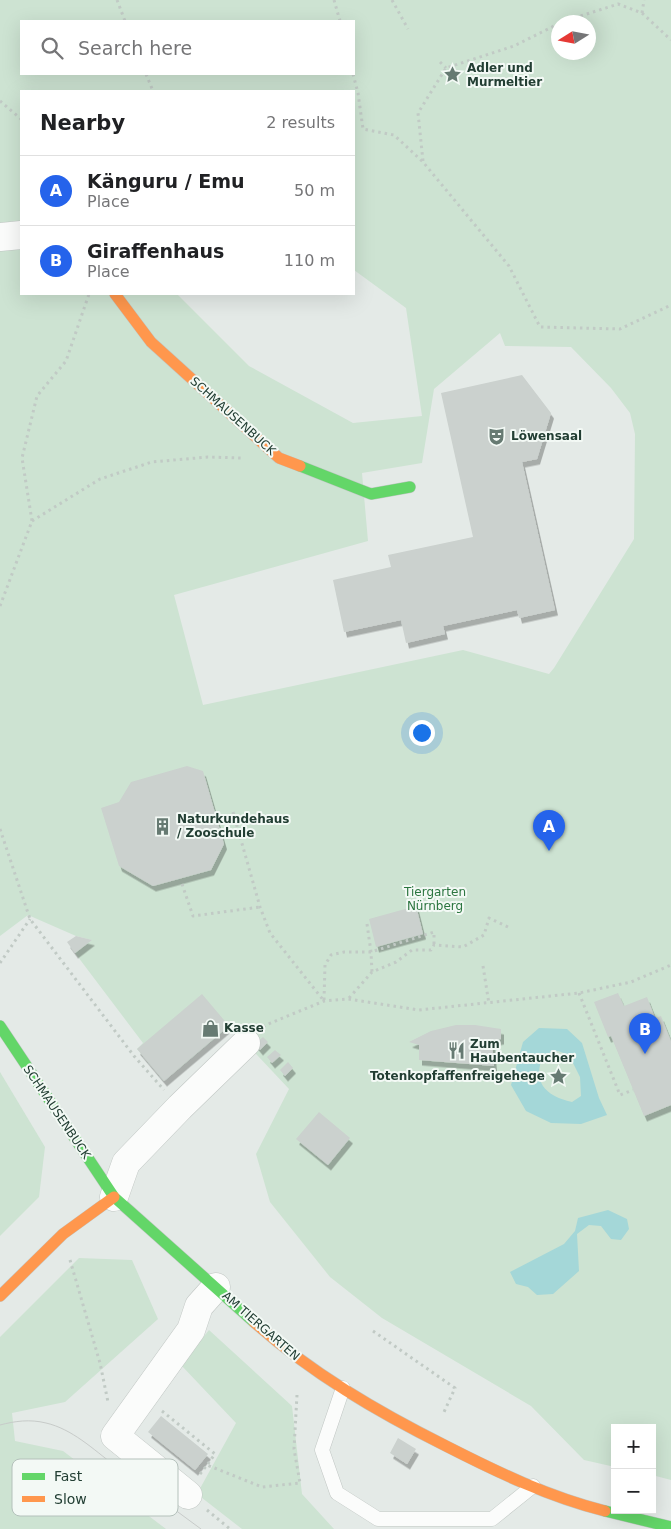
<!DOCTYPE html>
<html lang="en">
<head>
<meta charset="utf-8">
<style>
	body { margin:0; font-family:"DejaVu Sans",sans-serif; background:#f2f2f2; color:#202124 }
	.controls { position:absolute; right:15px; bottom:15px; display:grid; overflow:hidden; border-radius:0px; box-shadow:0 5px 20px #0002 }
	.controls button { width:45px; height:45px; display:grid; place-items:center; padding:0; border:0; border-bottom:1px solid #e0e0e0; background:#fff; color:#202124; font:25px sans-serif }
	.compass { position:absolute; left:551px; top:15px; width:45px; height:45px; border-radius:50%; background:#fff; box-shadow:0 5px 20px #0002; rotate:259deg }
	.you { position:absolute; left:421px; top:732px; width:18px; height:18px; margin:-12px; border:4px solid #fff; border-radius:50%; background:#1a73e8; box-shadow:0 0 0 8px #1a73e833 }
	.badge { display:grid; place-items:center; width:32px; height:32px; border-radius:50%; background:#2563eb; color:#fff; font-size:16px; font-weight:700 }
	.pin { position:absolute; translate:-50% -41px; filter:drop-shadow(0 1px 2px #0008) }
	.pin::after { content:''; position:absolute; top:26px; width:18px; height:15px; background:inherit; clip-path:polygon(0 0,100% 0,50% 100%) }
	.list { margin:0; padding:0; list-style:none }
	h2 { display:flex; justify-content:space-between; align-items:center; height:65px; margin:0; padding:0 20px; font-size:21px }
	h2 small { font-size:16px; font-weight:400; color:#757577 }
	.list li { display:grid; grid-template-columns:32px 1fr auto; gap:15px; align-items:center; box-sizing:border-box; height:70px; padding:0 20px; border-top:1px solid #e0e0e0 }
	.list b { display:block; font-size:19px; white-space:nowrap }
	.list p { margin:0; font-size:16px; white-space:nowrap; color:#757577 }
	.list em { font-size:16px; font-style:normal; color:#757577 }
	.icon { flex:none; width:28px; height:28px; fill:none; stroke:currentColor; stroke-width:2; stroke-linecap:round; stroke-linejoin:round }
	.map { position:relative; flex:none; width:671px; height:1529px; overflow:hidden }
	.search { position:absolute; background:#fff; box-shadow:0 5px 20px #0002; left:20px; top:20px; width:335px; height:55px; display:flex; align-items:center; gap:12px; box-sizing:border-box; padding:0 18px; border-radius:0px; color:#757577; font-size:19px }
	.panel { position:absolute; background:#fff; box-shadow:0 5px 20px #0002; left:20px; top:90px; width:335px; height:205px; border-radius:0px }
	.map>svg:first-child { display:block }
	.green { fill:#cde3d2; fill-rule:evenodd }
	.water { fill:#a4d7d8; fill-rule:evenodd }
	.building { fill:#cbd1ce; filter:url(#shadow) }
	.lines { fill:none; stroke-linecap:round; stroke-linejoin:round }
	.lane-casing { stroke:#c1c7c4; stroke-width:15 }
	.street-casing { stroke:#c1c7c4; stroke-width:29 }
	.fast-casing { stroke:#c0c7c4; stroke-width:12 }
	.slow-casing { stroke:#c0c7c4; stroke-width:12 }
	.path { stroke:#c1cac5; stroke-width:3; stroke-dasharray:2.5 4; stroke-linecap:butt }
	.lane { stroke:#fbfcfb; stroke-width:14 }
	.street { stroke:#fbfcfb; stroke-width:28 }
	.fast { stroke:#63d668; stroke-width:11 }
	.slow { stroke:#ff974d; stroke-width:11 }
	.tram { stroke:#c7cbc9; stroke-width:1 }
	.labels { text-anchor:middle; dominant-baseline:central; stroke-width:4; stroke-linejoin:round; paint-order:stroke }
	.poi-label { font-size:12px; font-weight:bold; fill:#223e33; stroke:#f3f9f5; text-anchor:start }
	.street-label { font-size:12px; fill:#223e33; stroke:#f3f9f5 }
	.park-label { font-size:12px; fill:#2b753f; stroke:#f3f9f5 }
	.key { fill:#f3f9f5; stroke:#b4c1bb; stroke-width:1 }
	.key-label { font-size:14px; fill:#223e33 }
</style>
</head>
<body>
<div class="map">
<svg width="671" height="1529" viewBox="0 0 671 1529">
	<defs>
		<filter id="shadow"><feDropShadow dx="3" dy="5.5" stdDeviation="0" flood-color="#0004"/></filter>
	</defs>
	<rect width="100%" height="100%" fill="#e4eae7"/>
	<g class="green">
		<path d="M0,0H671V1480L652,1475V1428H615V1467L584,1460L531,1406L382,1318L330,1277L270,1202L256,1154L289,1089L230,1026L164,1081L137,1049L143,1043L75,953L91,940L76,936L28,915L0,936ZM21,21H354V74H21ZM558,22H588V52H558ZM21,91H354V270L406,308L422,416L353,423L249,366L177,294H21ZM500,333L505,346L571,347L611,388L630,413L635,434L634,539L554,668L549,674L463,650L203,705L174,595L368,541L362,473L422,463L434,389Z"/>
		<polygon points="0,1072 45,1147 39,1197 0,1236"/>
		<polygon points="79,1258 132,1260 158,1319 65,1402 12,1413 15,1441 63,1451 166,1529 0,1529 0,1337"/>
		<polygon points="209,1330 292,1406 302,1494 334,1529 242,1529 197,1494 236,1423 181,1365"/>
	</g>
	<g class="water">
		<path d="M539,1028L567,1029L582,1043L599,1098L607,1115L581,1124L551,1123L526,1111L511,1085L523,1042ZM558,1051L569,1055L580,1077L581,1096L572,1102C545,1096 531,1081 544,1054Z"/>
		<polygon points="608,1210 627,1219 629,1229 621,1240 611,1239 601,1226 589,1225 577,1234 579,1271 553,1294 537,1295 528,1287 516,1284 510,1272 564,1244 575,1231 578,1218"/>
	</g>
	<g class="building">
		<polygon points="522,375 551,413 537,459 522,462 555,610 519,618 517,610 443,626 445,634 406,643 401,620 344,632 333,580 391,567 388,555 473,537 441,393"/>
		<polygon points="187,766 203,771 224,844 211,870 153,886 119,866 101,808 119,802 131,782"/>
		<polygon points="416,906 423,934 376,947 369,919"/>
		<polygon points="76,936 92,940 75,953 67,942"/>
		<polygon points="618,993 624,1006 647,997 655,1018 661,1016 671,1041 671,1105 644,1116 611,1036 608,1037 594,1002"/>
		<polygon points="202,994 229,1026 164,1081 137,1049"/>
		<polygon points="249,1023 254,1028 246,1036 241,1030"/>
		<polygon points="456,1025 475,1025 501,1029 501,1039 492,1041 494,1066 419,1060 419,1045 409,1042 431,1031"/>
		<polygon points="263,1037 268,1042 260,1050 255,1044"/>
		<polygon points="275,1050 281,1055 272,1063 267,1057"/>
		<polygon points="288,1062 293,1068 285,1076 280,1070"/>
		<polygon points="319,1112 350,1138 328,1165 296,1139"/>
		<polygon points="161,1416 208,1454 195,1470 148,1432"/>
		<polygon points="398,1438 416,1449 407,1464 390,1453"/>
	</g>
	<g class="lines">
		<defs>
			<polyline id="lane" points="343,1388 322,1450 337,1493 378,1519 492,1519 533,1486"/>
			<g id="street">
				<polyline points="0,237 21,235"/>
				<polyline points="114,1197 126,1163 180,1107 246,1043"/>
				<polyline points="188,1495 115,1436 191,1330 199,1306 216,1287"/>
			</g>
			<g id="fast">
				<polyline points="300,466 371,494 410,487"/>
				<polyline points="0,1026 114,1197 254,1322"/>
				<polyline points="605,1511 671,1527"/>
			</g>
			<g id="slow">
				<polyline points="115,294 151,342 279,458 300,466"/>
				<polyline points="0,1296 63,1234 114,1197"/>
				<path d="M254,1322C311,1373 378,1412 446,1446C497,1472 549,1497 605,1511"/>
			</g>
		</defs>
		<use href="#lane" class="lane-casing"/>
		<use href="#street" class="street-casing"/>
		<use href="#fast" class="fast-casing"/>
		<use href="#slow" class="slow-casing"/>
		<g class="path">
			<polyline points="117,0 125,21"/>
			<polyline points="334,0 340,21"/>
			<polyline points="392,0 408,29"/>
			<polyline points="642,13 644,0"/>
			<polyline points="562,22 618,4 642,13 671,40"/>
			<polyline points="440,62 446,68"/>
			<polyline points="146,74 153,91"/>
			<polyline points="353,74 358,93 363,129 394,135 423,162 509,266 540,327 620,329 671,305"/>
			<polyline points="0,101 21,119"/>
			<polyline points="423,161 418,113 446,68 514,46 558,24"/>
			<polyline points="32,521 100,479 152,462 208,457 241,458"/>
			<polyline points="0,606 32,521 22,458 37,396 66,361 89,294"/>
			<polyline points="233,812 260,907 270,933 324,1001"/>
			<polyline points="0,829 30,919 134,1056 164,1090"/>
			<polyline points="182,884 193,916 260,907"/>
			<polyline points="367,924 371,952 372,972"/>
			<polyline points="0,963 30,919"/>
			<polyline points="483,966 489,1004"/>
			<polyline points="579,993 620,1095 633,1090"/>
			<polyline points="349,998 372,972 396,962 412,950 431,950 434,945 463,947 484,935 489,918 508,927"/>
			<polyline points="324,1000 325,965 331,955 344,952 371,952 434,932 434,945"/>
			<polyline points="263,1027 266,1025 324,1001 348,999 419,1010 579,993 631,982 671,965"/>
			<polyline points="70,1260 100,1363 108,1402"/>
			<polyline points="373,1331 455,1388 444,1412"/>
			<polyline points="162,1411 215,1454 207,1465"/>
			<polyline points="200,1474 207,1465 262,1487 300,1483 294,1449 297,1395"/>
			<polyline points="207,1510 230,1529"/>
		</g>
		<use href="#lane" class="lane"/>
		<use href="#street" class="street"/>
		<use href="#fast" class="fast"/>
		<use href="#slow" class="slow"/>
		<path class="tram" d="M0,1425C15,1421 30,1419 46,1423C72,1429 93,1449 114,1465C143,1486 172,1508 201,1529"/>
	</g>
	<defs>
		<symbol id="sight-bare" viewBox="-9 -9 18 18"><path d="M0-6L1.8-2.2L6-1.7L2.9 1.2L3.7 5.4L0 3.3L-3.7 5.4L-2.9 1.2L-6-1.7L-1.8-2.2Z" fill="#667a72" stroke="#f3f9f5" stroke-width="2.5" paint-order="stroke"/></symbol>
		<symbol id="theatre-bare" viewBox="-9 -9 18 18"><path d="M-5-5.5Q0-4 5-5.5V0Q5 5 0 6Q-5 5-5 0ZM-3.3-2.5H-1v1.5H-3.3ZM1-2.5H3.3v1.5H1ZM-2.8 1Q0 5.5 2.8 1Z" fill="#667a72" stroke="#f3f9f5" stroke-width="2.5" paint-order="stroke"/></symbol>
		<symbol id="building-bare" viewBox="-9 -9 18 18"><path d="M-4-6H4V6H1V3H-1V6H-4ZM-2.5-4.3h1.7v1.8h-1.7ZM.8-4.3h1.7v1.8H.8ZM-2.5-1h1.7V.8h-1.7ZM.8-1h1.7V.8H.8Z" fill="#667a72" stroke="#f3f9f5" stroke-width="2.5" paint-order="stroke"/></symbol>
		<symbol id="shop-bare" viewBox="-9 -9 18 18"><path d="M-5-2.5h2.3a2.7 3.5 0 0 1 5.4 0H5L5.5 6h-11ZM-1.5-2.5h3a1.5 2.3 0 0 0-3 0Z" fill="#667a72" stroke="#f3f9f5" stroke-width="2.5" paint-order="stroke"/></symbol>
		<symbol id="restaurant-bare" viewBox="-9 -9 18 18"><path d="M-5-6h1v4h1v-4h1v4h1v-4h1v5L-1.5 .5V6h-2V.5L-5-1ZM5-6V6H3V1.5H1.5Q1.5-4 5-6Z" fill="#667a72" stroke="#f3f9f5" stroke-width="2.5" paint-order="stroke"/></symbol>
	</defs>
	<g fill-rule="evenodd">
		<use href="#sight-bare" x="440" y="62" width="25" height="25"/>
		<use href="#theatre-bare" x="484" y="424" width="25" height="25"/>
		<use href="#building-bare" x="150" y="814" width="25" height="25"/>
		<use href="#shop-bare" x="198" y="1016" width="25" height="25"/>
		<use href="#restaurant-bare" x="444" y="1038" width="25" height="25"/>
		<use href="#sight-bare" x="546" y="1064" width="25" height="25"/>
	</g>
	<g class="labels">
		<g class="poi-label">
			<text x="467" y="68">Adler und<tspan x="467" dy="14">Murmeltier</tspan></text>
			<text x="511" y="436">Löwensaal</text>
			<text x="177" y="819">Naturkundehaus<tspan x="177" dy="14">/ Zooschule</tspan></text>
			<text x="224" y="1028">Kasse</text>
			<text x="470" y="1044">Zum<tspan x="470" dy="14">Haubentaucher</tspan></text>
			<text x="545" y="1076" text-anchor="end">Totenkopfaffenfreigehege</text>
		</g>
		<g class="street-label">
			<text transform="translate(233 416) rotate(42)">SCHMAUSENBUCK</text>
			<text transform="translate(57 1112) rotate(56)">SCHMAUSENBUCK</text>
			<text transform="translate(261 1326) rotate(41)">AM TIERGARTEN</text>
		</g>
		<g class="park-label">
			<text x="435" y="892">Tiergarten<tspan x="435" dy="14">Nürnberg</tspan></text>
		</g>
	</g>
	<rect x="12" y="1459" width="166" height="57" rx="8" class="key"/>
	<rect x="22" y="1473" width="23" height="7" fill="#63d668"/>
	<rect x="22" y="1496" width="23" height="6" fill="#ff974d"/>
	<g class="key-label">
		<text x="54" y="1481">Fast</text>
		<text x="54" y="1504">Slow</text>
	</g>
</svg>
<div class="controls">
<button>+</button>
<button>−</button>
</div>
<svg class="compass" viewBox="-18 -18 36 36"><path d="M0-13l5 13h-10z" fill="#e53935"/><path d="M0 13l5-13h-10z" fill="#757577"/></svg>
<div class="you"></div>
<div class="pin badge" style="left:549px;top:851px">A</div>
<div class="pin badge" style="left:645px;top:1054px">B</div>
<div class="search"><svg class="icon" aria-label="search" viewBox="0 0 24 24"><circle cx="10" cy="10" r="6"/><path d="M15 15l6 6"/></svg>Search here</div>
<section class="panel">
<h2>Nearby<small>2 results</small></h2>
<ul class="list">
<li><span class="badge">A</span><div><b>Känguru / Emu</b><p>Place</p></div><em>50 m</em></li>
<li><span class="badge">B</span><div><b>Giraffenhaus</b><p>Place</p></div><em>110 m</em></li>
</ul>
</section>
</div>
</body>
</html>
